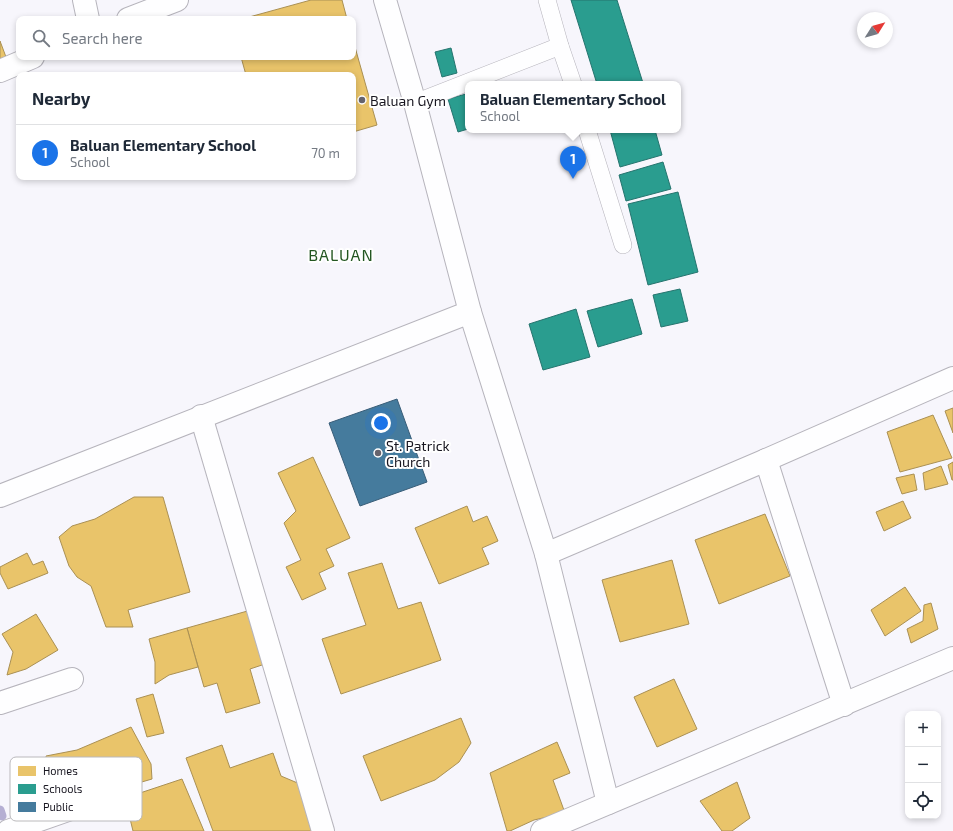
<!DOCTYPE html>
<html lang="en">
<head>
<meta charset="utf-8">
<style>
	body { margin:0; font-family:"Exo 2",sans-serif; background:#f6f6f7; color:#1f2937 }
	.controls { position:absolute; right:12px; bottom:12px; display:grid; overflow:hidden; border-radius:8px; box-shadow:0 2px 6px #0003 }
	.controls button { width:36px; height:36px; display:grid; place-items:center; padding:0; border:0; border-bottom:1px solid #e0e1e3; background:#fff; color:#1f2937; font:20px sans-serif }
	.compass { position:absolute; left:857px; top:12px; width:36px; height:36px; border-radius:50%; background:#fff; box-shadow:0 2px 6px #0003; rotate:53deg }
	.you { position:absolute; left:381px; top:423px; width:14px; height:14px; margin:-10px; border:3px solid #fff; border-radius:50%; background:#1a73e8; box-shadow:0 0 0 6px #1a73e833 }
	.badge { display:grid; place-items:center; width:26px; height:26px; border-radius:50%; background:#1a73e8; color:#fff; font-size:13px; font-weight:700 }
	.pin { position:absolute; translate:-50% -33px; filter:drop-shadow(0 1px 2px #0008) }
	.pin::after { content:''; position:absolute; top:21px; width:14px; height:12px; background:inherit; clip-path:polygon(0 0,100% 0,50% 100%) }
	.popup { position:absolute; left:465px; top:81px; width:216px; height:52px; box-sizing:border-box; display:grid; place-content:center; border-radius:8px; background:#fff; filter:drop-shadow(0 1px 3px #0005); font-size:13px; white-space:nowrap; color:#747a83 }
	.popup b { font-size:15px; color:#1f2937 }
	.popup::after { content:''; position:absolute; left:50%; top:100%; margin-left:-8px; border:8px solid transparent; border-top-color:#fff }
	.list { margin:0; padding:0; list-style:none }
	h2 { display:flex; justify-content:space-between; align-items:center; height:52px; margin:0; padding:0 16px; font-size:17px }
	h2 small { font-size:13px; font-weight:400; color:#747a83 }
	.list li { display:grid; grid-template-columns:26px 1fr auto; gap:12px; align-items:center; box-sizing:border-box; height:56px; padding:0 16px; border-top:1px solid #e0e1e3 }
	.list b { display:block; font-size:15px; white-space:nowrap }
	.list p { margin:0; font-size:13px; white-space:nowrap; color:#747a83 }
	.list em { font-size:13px; font-style:normal; color:#747a83 }
	.icon { flex:none; width:22px; height:22px; fill:none; stroke:currentColor; stroke-width:2; stroke-linecap:round; stroke-linejoin:round }
	.map { position:relative; flex:none; width:953px; height:831px; overflow:hidden }
	.search { position:absolute; background:#fff; box-shadow:0 2px 6px #0003; left:16px; top:16px; width:340px; height:44px; display:flex; align-items:center; gap:10px; box-sizing:border-box; padding:0 14px; border-radius:8px; color:#747a83; font-size:15px }
	.panel { position:absolute; background:#fff; box-shadow:0 2px 6px #0003; left:16px; top:72px; width:340px; height:108px; border-radius:8px }
	.map>svg:first-child { display:block }
	.homes { fill:#e9c46a; stroke:#aa9054 }
	.schools { fill:#2a9d8f; stroke:#25746e }
	.public { fill:#457b9d; stroke:#385d78 }
	.lines { fill:none; stroke-linecap:round; stroke-linejoin:round }
	.stream { stroke:#b5afd3; stroke-width:9 }
	.service-casing { stroke:#b6b4bc; stroke-width:18 }
	.minor-casing { stroke:#b6b4bc; stroke-width:24 }
	.service { stroke:#fefeff; stroke-width:17 }
	.minor { stroke:#fefeff; stroke-width:22 }
	.poi-dot { fill:#66646d; stroke:#fff; stroke-width:1.5 }
	.labels { text-anchor:middle; dominant-baseline:central; stroke-width:4; stroke-linejoin:round; paint-order:stroke }
	.poi-label { font-size:14px; fill:#181620; stroke:#fff; text-anchor:start }
	.quarter-label { font-size:16px; letter-spacing:1px; fill:#235621; stroke:#fff }
	.key { fill:#fff; stroke:#bab9bc; stroke-width:1 }
	.key-label { font-size:11px; fill:#181620 }
</style>
</head>
<body>
<div class="map">
<svg width="953" height="831" viewBox="0 0 953 831">
	<rect width="100%" height="100%" fill="#f7f6fc"/>
	<g class="homes">
		<polygon points="311,0 342,0 347,19 242,19"/>
		<polygon points="353,40 377,125 353,132 353,75 246,75 241,57 353,57"/>
		<polygon points="0,41 6,57 0,59"/>
		<polygon points="953,408 953,433 945,411"/>
		<polygon points="933,415 952,458 900,472 887,432"/>
		<polygon points="313,457 350,538 326,549 334,566 319,573 326,589 302,600 286,567 301,560 284,523 296,511 278,473"/>
		<polygon points="953,462 953,480 952,480 948,465"/>
		<polygon points="941,466 948,484 925,490 923,473"/>
		<polygon points="914,474 917,490 902,494 896,478"/>
		<polygon points="134,497 163,497 190,592 128,610 133,627 106,627 91,586 77,577 69,566 59,537 72,526 95,519"/>
		<polygon points="903,501 911,518 884,531 876,512"/>
		<polygon points="467,506 473,522 487,516 498,541 482,548 489,564 439,584 415,528"/>
		<polygon points="765,514 790,576 719,604 695,540"/>
		<polygon points="27,553 33,565 43,561 48,573 8,589 0,573 0,567"/>
		<polygon points="672,560 689,624 620,642 602,580"/>
		<polygon points="382,563 398,609 421,602 441,660 341,694 322,639 366,625 348,573"/>
		<polygon points="905,587 921,611 885,636 871,610"/>
		<polygon points="931,603 938,629 911,643 907,629 923,621 924,605"/>
		<polygon points="251,610 268,663 250,669 260,703 226,713 217,683 204,687 187,628"/>
		<polygon points="36,614 58,650 26,669 7,675 13,652 2,634"/>
		<polygon points="187,628 198,667 169,675 155,684 155,662 149,639"/>
		<polygon points="674,679 697,729 657,747 634,697"/>
		<polygon points="153,694 164,733 147,737 136,699"/>
		<polygon points="461,718 471,743 459,762 435,780 381,801 363,756"/>
		<polygon points="131,727 151,764 152,779 90,797 53,804 46,756 77,750"/>
		<polygon points="557,742 570,773 553,780 565,813 534,820 510,831 507,831 490,773"/>
		<polygon points="222,745 230,768 273,753 281,776 307,787 317,831 213,831 186,758"/>
		<polygon points="182,779 204,831 133,831 125,798"/>
		<polygon points="737,782 750,818 732,831 722,831 700,801"/>
	</g>
	<g class="schools">
		<polygon points="571,0 617,0 643,83 597,84"/>
		<polygon points="451,48 457,73 442,77 435,52"/>
		<polygon points="466,94 468,100 468,129 458,132 448,99"/>
		<polygon points="610,130 655,130 662,155 620,167"/>
		<polygon points="663,162 671,189 626,201 619,175"/>
		<polygon points="678,192 698,272 648,285 628,204"/>
		<polygon points="680,289 688,321 661,327 653,295"/>
		<polygon points="632,299 642,334 598,347 587,311"/>
		<polygon points="576,309 590,357 543,370 529,324"/>
	</g>
	<polygon class="public" points="397,399 427,482 360,506 329,423"/>
	<g class="lines">
		<polyline class="stream" points="0,810 2,816"/>
		<defs>
			<g id="service">
				<polyline points="547,0 560,46"/>
				<polyline points="415,103 560,46 573,84"/>
				<polyline points="587,130 623,245"/>
			</g>
			<g id="minor">
				<polyline points="84,0 88,19"/>
				<polyline points="385,0 415,103 470,312 546,554 608,803"/>
				<polyline points="128,19 177,0"/>
				<polyline points="0,71 33,57"/>
				<polyline points="201,416 323,831"/>
				<polyline points="766,460 844,705"/>
				<polyline points="0,496 470,312"/>
				<polyline points="546,554 766,460 953,378"/>
				<polyline points="0,703 72,679"/>
				<polyline points="8,831 105,797"/>
				<polyline points="542,831 953,658"/>
			</g>
		</defs>
		<use href="#service" class="service-casing"/>
		<use href="#minor" class="minor-casing"/>
		<use href="#service" class="service"/>
		<use href="#minor" class="minor"/>
	</g>
	<g class="poi-dot">
		<circle cx="362" cy="100" r="4"/>
		<circle cx="378" cy="453" r="4"/>
	</g>
	<g class="labels">
		<g class="poi-label">
			<text x="370" y="100">Baluan Gym</text>
			<text x="386" y="445">St. Patrick<tspan x="386" dy="16">Church</tspan></text>
		</g>
		<g class="quarter-label">
			<text x="341" y="254">BALUAN</text>
		</g>
	</g>
	<rect x="10" y="757" width="132" height="64" rx="6" class="key"/>
	<rect x="18" y="766" width="18" height="10" fill="#e9c46a"/>
	<rect x="18" y="784" width="18" height="10" fill="#2a9d8f"/>
	<rect x="18" y="802" width="18" height="10" fill="#457b9d"/>
	<g class="key-label">
		<text x="43" y="775">Homes</text>
		<text x="43" y="793">Schools</text>
		<text x="43" y="811">Public</text>
	</g>
</svg>
<div class="controls">
<button>+</button>
<button>−</button>
<button><svg class="icon" aria-label="locate" viewBox="0 0 24 24"><circle cx="12" cy="12" r="6"/><path d="M12 2v4M12 18v4M2 12h4M18 12h4"/></svg></button>
</div>
<svg class="compass" viewBox="-18 -18 36 36"><path d="M0-13l5 13h-10z" fill="#e53935"/><path d="M0 13l5-13h-10z" fill="#747a83"/></svg>
<div class="you"></div>
<div class="pin badge" style="left:573px;top:179px">1</div>
<div class="popup"><b>Baluan Elementary School</b>School</div>
<div class="search"><svg class="icon" aria-label="search" viewBox="0 0 24 24"><circle cx="10" cy="10" r="6"/><path d="M15 15l6 6"/></svg>Search here</div>
<section class="panel">
<h2>Nearby<small></small></h2>
<ul class="list">
<li><span class="badge">1</span><div><b>Baluan Elementary School</b><p>School</p></div><em>70 m</em></li>
</ul>
</section>
</div>
</body>
</html>
